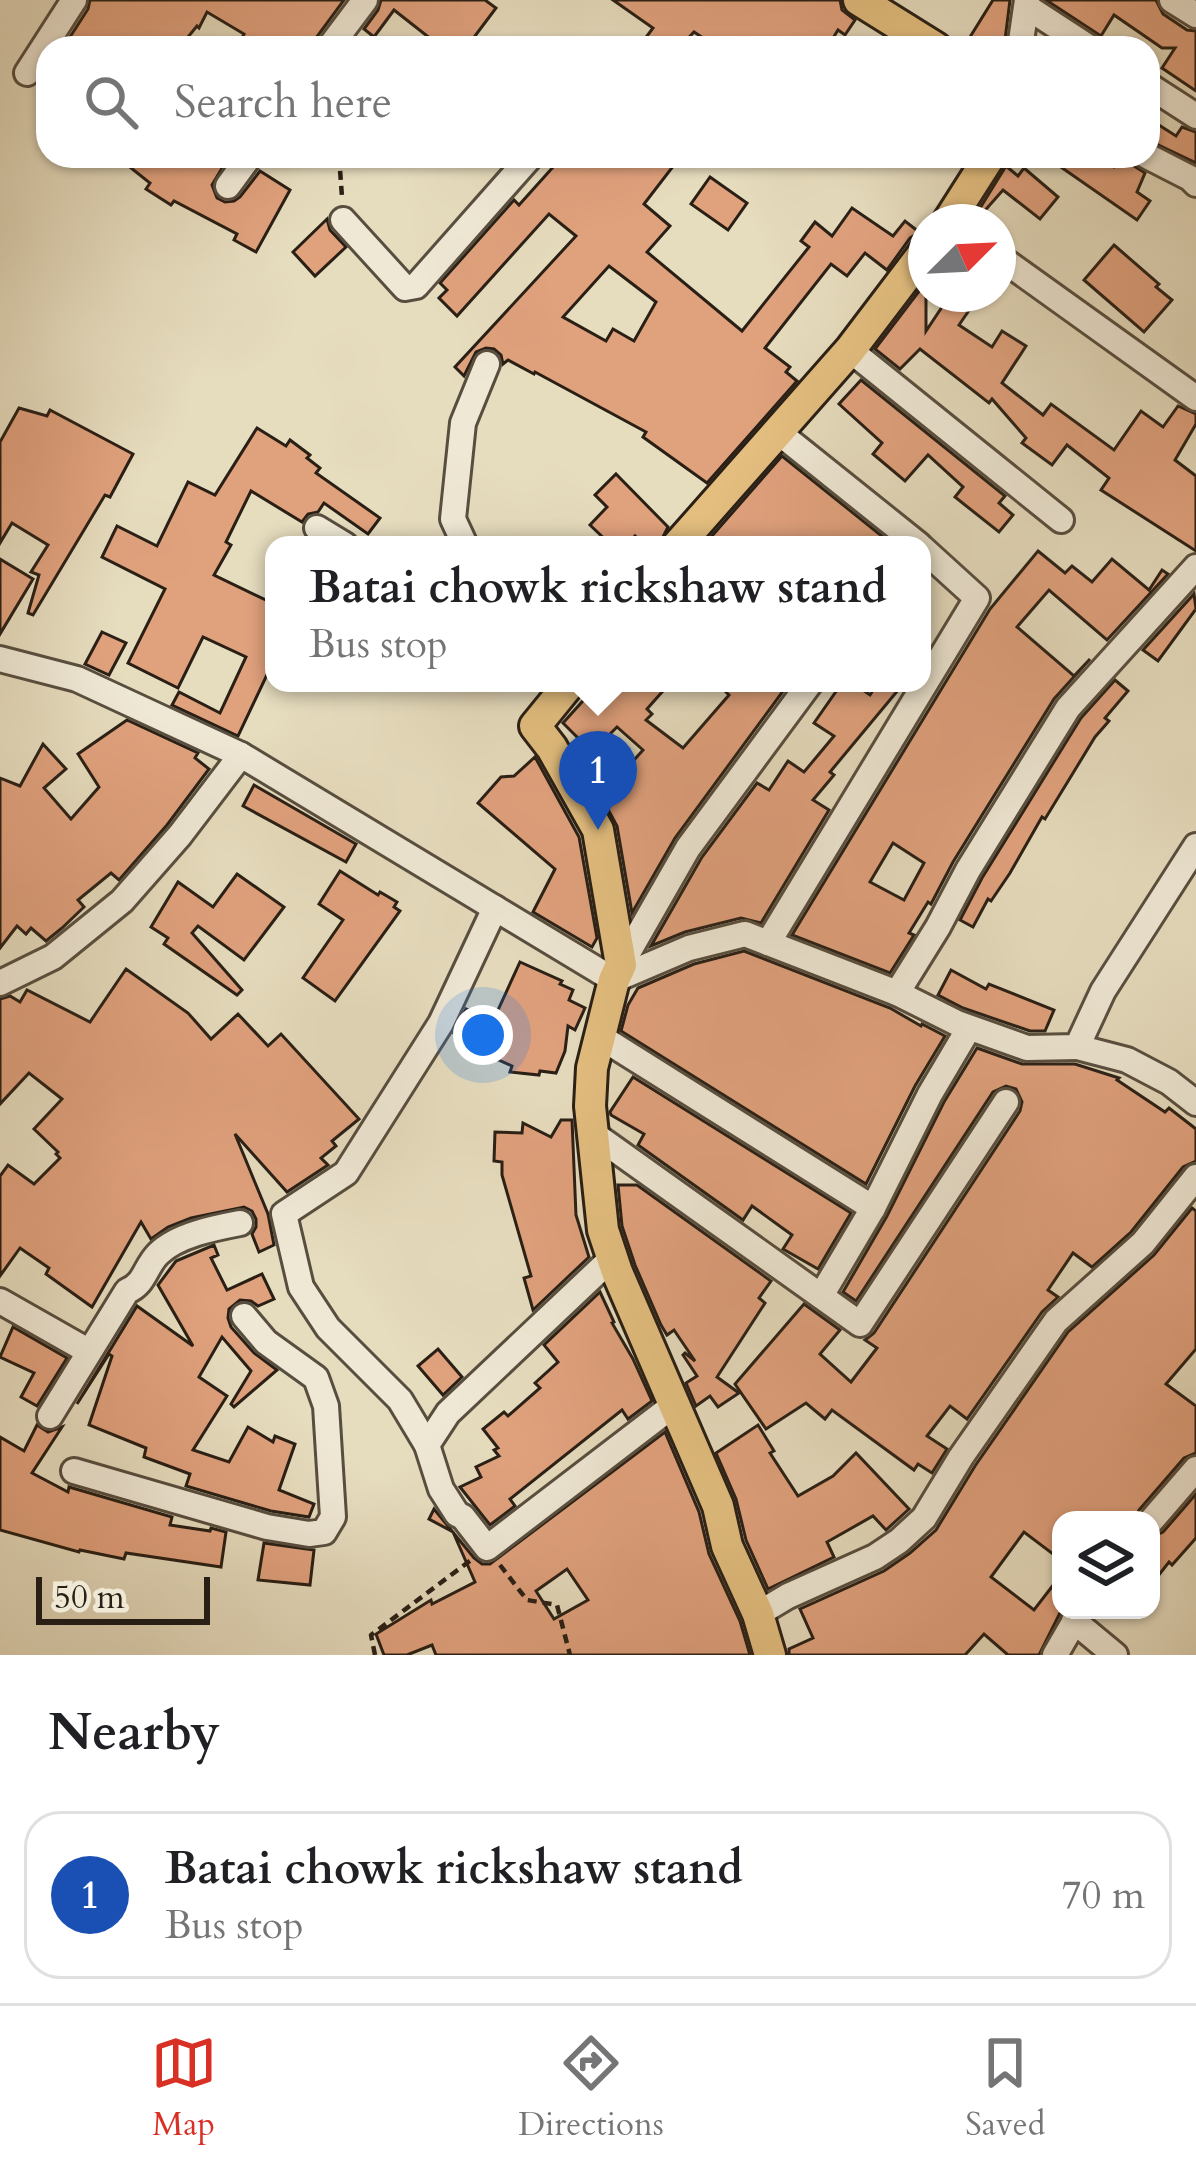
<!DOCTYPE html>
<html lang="en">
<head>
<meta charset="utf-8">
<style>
	body { margin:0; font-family:Cardo,serif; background:#f6f6f6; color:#202124 }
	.controls { position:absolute; right:36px; bottom:36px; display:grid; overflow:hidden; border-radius:24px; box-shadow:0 3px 9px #0004 }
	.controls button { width:108px; height:108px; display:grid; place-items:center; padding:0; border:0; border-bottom:3px solid #e0e0e0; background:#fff; color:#202124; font:60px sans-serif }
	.compass { position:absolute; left:908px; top:204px; width:108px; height:108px; border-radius:50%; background:#fff; box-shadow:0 3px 9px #0004; rotate:66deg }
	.scale { position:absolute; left:36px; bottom:30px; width:174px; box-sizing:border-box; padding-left:12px; border:6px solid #291f15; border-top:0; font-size:33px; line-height:42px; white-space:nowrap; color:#291f15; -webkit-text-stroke:9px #efe8d5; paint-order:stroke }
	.you { position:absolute; left:483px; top:1035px; width:42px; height:42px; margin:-30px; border:9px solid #fff; border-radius:50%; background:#1a73e8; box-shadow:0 0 0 18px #1a73e833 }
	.badge { display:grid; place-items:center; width:78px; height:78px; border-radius:50%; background:#d93025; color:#fff; font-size:39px; font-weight:700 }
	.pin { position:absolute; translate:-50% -99px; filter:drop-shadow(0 3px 6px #0008) }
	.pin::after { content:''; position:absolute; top:63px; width:42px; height:36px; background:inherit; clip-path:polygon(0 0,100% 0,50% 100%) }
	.popup { position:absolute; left:265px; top:536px; width:666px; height:156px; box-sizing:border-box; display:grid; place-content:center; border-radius:24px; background:#fff; filter:drop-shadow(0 3px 9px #0005); font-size:39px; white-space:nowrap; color:#757577 }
	.popup b { font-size:45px; color:#202124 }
	.popup::after { content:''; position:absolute; left:50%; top:100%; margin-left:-24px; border:24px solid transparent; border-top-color:#fff }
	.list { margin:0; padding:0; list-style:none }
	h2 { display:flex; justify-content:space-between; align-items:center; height:156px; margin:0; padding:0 48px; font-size:51px }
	h2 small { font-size:39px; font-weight:400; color:#757577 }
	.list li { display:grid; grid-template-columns:78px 1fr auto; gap:36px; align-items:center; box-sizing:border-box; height:168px; margin:0 24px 24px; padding:0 24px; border:3px solid #e0e0e0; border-radius:36px }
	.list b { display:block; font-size:45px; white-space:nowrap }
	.list p { margin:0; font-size:39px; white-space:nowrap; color:#757577 }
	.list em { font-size:39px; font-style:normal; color:#757577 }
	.icon { flex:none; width:66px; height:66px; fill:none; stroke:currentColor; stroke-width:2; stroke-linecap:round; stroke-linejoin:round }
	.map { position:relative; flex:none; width:1196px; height:1655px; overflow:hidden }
	.search { position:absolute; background:#fff; box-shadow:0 3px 9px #0004; left:36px; right:36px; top:36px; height:132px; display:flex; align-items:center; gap:30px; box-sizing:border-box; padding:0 42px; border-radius:36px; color:#757577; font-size:45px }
	.sheet { height:348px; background:#fff }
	nav { display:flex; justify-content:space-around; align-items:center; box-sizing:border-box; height:168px; border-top:3px solid #e0e0e0; background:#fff; font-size:33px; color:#757577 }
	nav a { display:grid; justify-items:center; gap:6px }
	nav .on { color:#d93025 }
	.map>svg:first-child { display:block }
	.building { fill:#e0a17d; stroke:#291f15; stroke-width:3; fill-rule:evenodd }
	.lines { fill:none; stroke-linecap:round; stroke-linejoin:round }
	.minor-casing { stroke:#584e3f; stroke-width:30 }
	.major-casing { stroke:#291f15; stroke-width:36 }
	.path { stroke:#291f15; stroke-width:4.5; stroke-dasharray:9 6; stroke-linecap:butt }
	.minor { stroke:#efe8d5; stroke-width:24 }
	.major { stroke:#e3be7f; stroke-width:30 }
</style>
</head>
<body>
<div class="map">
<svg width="1196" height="1655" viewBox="0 0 1196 1655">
	<rect width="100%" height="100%" fill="#e6dcbe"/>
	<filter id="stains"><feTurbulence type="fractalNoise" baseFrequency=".00167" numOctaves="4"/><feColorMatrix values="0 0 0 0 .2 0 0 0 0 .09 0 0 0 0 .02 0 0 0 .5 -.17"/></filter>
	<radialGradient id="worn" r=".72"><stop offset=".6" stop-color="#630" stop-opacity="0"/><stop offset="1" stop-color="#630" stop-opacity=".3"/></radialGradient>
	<g class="building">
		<polygon points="90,0 344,0 316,38 313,48 254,48 241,40 244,34 207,12 199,28 197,26 179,48 63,48 88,9"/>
		<polygon points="381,0 485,0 496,8 466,48 424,48 431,39 394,10 374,37 364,29 378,10"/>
		<polygon points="613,0 840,0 842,10 855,20 845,35 838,30 827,48 718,48 694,32 679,48 638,48 653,28"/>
		<polygon points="993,0 1010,0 1004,48 987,48 970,37"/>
		<polygon points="1046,0 1156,0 1163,14 1187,30 1196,31 1196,91 1162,68 1175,48 1162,48 1114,15 1101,36"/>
		<polygon points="1148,118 1176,136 1182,127 1196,132 1196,163 1148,140"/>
		<polygon points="116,156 220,156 227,160 212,185 217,198 225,202 234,201 240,197 260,171 290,190 256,252 234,240 237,234 174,201 171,205 146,189 150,183"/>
		<path d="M563,156H681L644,204L670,226L647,252L742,331L809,247L801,241L815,222L832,236L852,208L893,236L905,221L919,232L910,238L887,270L865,253L847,276L831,264L765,348L790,367L786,372L797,381L707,483L643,437L646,432L535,372L534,374L508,360L503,364L501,355L494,349L486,348L476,352L464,376L455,367L576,236L549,214L457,316L439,298L447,290L440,283L514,200L519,205ZM609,266L656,302L634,341L613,329L606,341L563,317Z"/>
		<polygon points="1045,156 1098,156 1114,167 1131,160 1134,166 1145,173 1137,192 1150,201 1137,220"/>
		<polygon points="1006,166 1018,176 1024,168 1058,197 1040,219 1003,190 981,215 977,213"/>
		<polygon points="710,177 747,203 728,230 691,204"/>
		<polygon points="327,219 330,230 346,247 315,276 293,252"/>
		<polygon points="1114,245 1159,284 1156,287 1172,300 1144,332 1084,280"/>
		<polygon points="926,282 926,331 950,295 970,309 959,325 992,347 1002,331 1026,346 1002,383 1043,415 1051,404 1114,450 1141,411 1163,427 1178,406 1196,414 1196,424 1175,460 1196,476 1196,551 1101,490 1109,478 1067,445 1052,465 1022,443 1026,438 992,399 989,403 920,349 900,369 875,349"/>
		<polygon points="861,380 1005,496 999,503 1013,515 999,532 955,497 963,487 928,455 905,481 873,454 882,443 839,404"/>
		<polygon points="19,408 47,416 50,410 133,454 110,497 105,495 33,615 28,613 39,575 31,572 48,545 12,523 0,543 0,442"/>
		<polygon points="257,428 286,446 290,440 310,455 307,458 320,468 316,473 380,518 368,534 324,503 318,512 308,514 302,522 251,491 226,542 231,545 214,575 274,604 274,660 238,736 172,705 179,692 220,713 246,657 203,637 178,688 128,663 165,589 102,557 117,526 157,546 188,482 215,495"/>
		<polygon points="782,456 893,545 704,545"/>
		<polygon points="616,474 668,527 659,545 644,545 635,536 627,545 611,545 590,525 607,507 595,495"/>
		<path d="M1038,551L1065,573L1072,566L1092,582L1112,559L1149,590L1162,570L1168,574L1107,640L1049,590L1017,627L1074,676L1090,659L1054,699L953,862L931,904L928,902L909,933L914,935L890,973L792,935L990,609ZM893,843L924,863L904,900L870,882Z"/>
		<polygon points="0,559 33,579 0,634"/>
		<polygon points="1194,594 1196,609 1158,661 1143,650"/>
		<polygon points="102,632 126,643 109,675 85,664"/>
		<polygon points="1115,680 1128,691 1105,718 1109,721 1095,737 1045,819 1042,817 1010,873 991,901 988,899 973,927 960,920 982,878 1081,718"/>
		<polygon points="599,683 670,683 647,709 652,714 646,720 683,748 729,695 717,683 789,683 675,838 632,913 617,826 577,752 583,746 617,779 643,750 617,727 592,752 563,723"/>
		<polygon points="842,683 853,683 870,695 878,683 904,683 830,772 834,775 813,800 829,810 761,923 741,918 685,932 651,946 702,857 757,783 769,790 788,761 804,772 834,736 814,723"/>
		<polygon points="127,720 198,753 195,758 209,769 167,825 119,880 111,873 78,900 84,907 62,928 46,941 31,928 26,934 17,926 0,948 0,778 20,786 43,744 66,769 44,788 71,819 99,787 78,754"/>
		<polygon points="535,757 579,837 597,938 592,947 533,912 555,869 478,803 501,777 514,776"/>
		<polygon points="254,785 356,844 346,862 243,806"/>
		<polygon points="340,871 378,895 380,892 397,902 394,907 400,911 335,1001 303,978 343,920 319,904"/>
		<polygon points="237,874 284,907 244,960 198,926 192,933 242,990 237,995 164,944 168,938 151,927 178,882 213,907"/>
		<polygon points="744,951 890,1008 921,1026 922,1024 945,1036 915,1086 866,1184 621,1031 628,1005 638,988 694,964"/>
		<polygon points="520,962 562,981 560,984 573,990 569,1000 585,1008 575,1030 568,1026 565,1051 556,1073 540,1071 539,1075 510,1072 512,1066 479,1051 482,1046 454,1033 466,1009 493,1021"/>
		<polygon points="126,969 188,1013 211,1039 238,1014 268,1046 281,1034 359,1119 332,1141 336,1146 321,1158 328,1165 287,1192 235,1134 268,1214 274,1245 259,1252 252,1234 256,1227 256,1219 252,1211 244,1207 191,1218 168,1227 151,1239 141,1222 92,1307 46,1274 49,1268 20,1248 0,1276 0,1176 8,1165 34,1184 60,1158 56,1154 58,1152 34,1129 62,1099 29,1073 0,1104 0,999 10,996 20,1002 27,990 90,1022"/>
		<polygon points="951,970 986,989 989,984 1054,1010 1045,1031 1030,1031 963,1008 938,995"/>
		<polygon points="977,1048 1022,1064 1075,1064 1119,1078 1117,1080 1165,1112 1169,1108 1196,1129 1196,1161 1183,1167 1131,1232 1092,1267 1073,1253 1048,1290 1058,1297 1042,1312 967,1419 950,1406 927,1436 947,1449 932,1473 918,1464 914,1470 832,1410 825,1419 806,1403 766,1429 735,1384 804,1304 840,1330 820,1354 851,1382 877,1348 865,1340 874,1333 1020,1111 1022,1102 1016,1089 1006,1086 993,1092 856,1301 843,1292 887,1216 944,1102"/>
		<polygon points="633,1077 851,1213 818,1269 783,1249 792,1235 752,1206 743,1220 638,1145 644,1134 611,1115 610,1112"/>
		<polygon points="561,1120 572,1120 576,1215 589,1257 533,1310 524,1278 531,1276 502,1175 502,1162 494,1161 495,1132 522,1133 523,1123 551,1137"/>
		<polygon points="618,1185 637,1185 771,1281 759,1298 765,1303 717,1377 739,1393 718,1407 710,1396 696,1406 686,1383 697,1376 683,1355 685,1353 695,1361 674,1330 667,1335 661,1325 635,1265 622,1226"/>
		<polygon points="1192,1208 1196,1211 1196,1349 1166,1384 1196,1406 1196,1453 1184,1458 1139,1510 1135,1520 1061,1520 1061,1560 1024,1532 991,1577 1034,1610 1061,1575 1061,1611 1039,1655 1008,1655 984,1634 965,1655 789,1655 789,1649 813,1638 800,1609 884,1571 910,1553 936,1530 975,1466 1068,1332 1154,1255"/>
		<polygon points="214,1245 218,1255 211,1258 227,1290 262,1274 274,1299 258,1306 251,1301 240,1300 229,1309 228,1318 231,1327 254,1353 277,1370 234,1407 231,1404 251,1371 222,1337 199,1377 227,1396 193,1450 229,1462 248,1427 273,1442 275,1436 295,1444 279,1490 314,1504 309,1517 271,1511 186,1486 190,1474 144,1457 146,1448 89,1425 112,1356 109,1354 77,1404 137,1306 193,1346 158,1285 176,1261"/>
		<polygon points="600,1292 614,1322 612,1323 633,1359 652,1401 628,1419 622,1410 510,1499 515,1506 490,1525 460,1487 481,1477 476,1467 499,1456 494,1450 498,1448 483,1429 504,1412 508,1416 540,1388 535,1383 558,1362 544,1345"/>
		<polygon points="13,1327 67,1358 37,1406 21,1397 34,1373 0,1357"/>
		<polygon points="438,1349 462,1377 443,1395 418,1366"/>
		<polygon points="37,1425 48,1432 62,1427 32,1473 68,1492 69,1487 172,1517 170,1525 210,1531 211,1528 226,1532 221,1567 126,1553 124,1559 80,1550 79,1552 0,1530 0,1437 24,1451"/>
		<polygon points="758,1425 774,1451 770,1453 798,1496 833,1476 856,1453 909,1509 886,1530 873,1516 827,1542 834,1557 768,1589 746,1540 736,1499 716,1453"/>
		<path d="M665,1432L699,1512L709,1554L740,1621L750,1655H436L432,1645L407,1655H384L376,1634L431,1600L432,1604L475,1582L453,1532L429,1519L434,1509L474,1558L482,1564H490ZM567,1569L588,1600L554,1619L536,1591Z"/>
		<polygon points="1196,1494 1196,1538 1172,1565 1169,1562 1151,1585 1151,1537 1163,1532"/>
		<polygon points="264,1543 314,1550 310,1585 258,1580"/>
	</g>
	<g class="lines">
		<defs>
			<g id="minor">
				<polyline points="1172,0 1196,15"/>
				<polyline points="1027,7 1090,48"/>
				<polyline points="329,48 365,0"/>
				<polyline points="1020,48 1027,0"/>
				<polyline points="27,73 74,0"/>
				<polyline points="1148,85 1196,116"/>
				<polyline points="1147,156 1190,178 1196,184"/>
				<polyline points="228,186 250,156"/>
				<polyline points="343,220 405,288 416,286 531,156"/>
				<polyline points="998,256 1196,398"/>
				<polyline points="850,350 1061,520"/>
				<polyline points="778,432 919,545"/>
				<polyline points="317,528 345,545"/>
				<polyline points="465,545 453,519 463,423 487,364"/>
				<polyline points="0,659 77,679 241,755 614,980 689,948 745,934 897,993 957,1023 1027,1048 1077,1047 1103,991 1196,846"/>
				<polyline points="495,908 441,1023 346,1173 284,1214 301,1287 328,1328 400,1400 427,1445 441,1489 457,1514 463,1517 487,1548 675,1404"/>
				<polyline points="768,943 977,598 922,548"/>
				<polyline points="621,965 688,848 810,683"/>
				<polyline points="0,983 53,957 122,901 180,835 241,755"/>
				<polyline points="897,993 938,927 968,870 1068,708 1196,567"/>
				<polyline points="599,1036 873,1208 930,1094 969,1028"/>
				<polyline points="1077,1047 1127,1060 1169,1082 1196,1103"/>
				<polyline points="595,1135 860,1324 1006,1102"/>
				<polyline points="821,1296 873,1208"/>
				<polyline points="0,1301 88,1351"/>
				<path d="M50,1416L127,1291C145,1284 145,1267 158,1254C177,1235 214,1228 240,1223"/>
				<polyline points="427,1445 448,1413 612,1258"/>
				<polyline points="74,1471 267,1527 309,1534 324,1532 333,1517 326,1406 316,1378 266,1342 244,1316"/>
				<polyline points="1151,1521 1196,1469"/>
				<polyline points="758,1614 788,1596 875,1557 899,1541 924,1518 961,1457 1056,1321 1143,1243 1196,1177"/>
				<polyline points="1074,1621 1115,1655"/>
				<polyline points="1055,1655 1080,1612"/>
			</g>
			<g id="major">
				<polyline points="859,0 936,48"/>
				<polyline points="948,222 990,156"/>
				<polyline points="678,545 850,350 926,250"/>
				<polyline points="570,683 535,726 552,748 598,830 621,965 614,980 592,1068 590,1106 603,1230 617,1272 718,1506 727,1546 758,1614 770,1655"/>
			</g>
		</defs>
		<use href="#minor" class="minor-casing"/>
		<use href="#major" class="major-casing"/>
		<g class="path">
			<polyline points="339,156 342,197"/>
			<polyline points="500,1565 527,1600 557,1605 570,1655"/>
			<polyline points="375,1655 371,1635 471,1560"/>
		</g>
		<use href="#minor" class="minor"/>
		<use href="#major" class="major"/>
	</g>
	<rect width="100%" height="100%" filter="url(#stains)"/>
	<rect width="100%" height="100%" fill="url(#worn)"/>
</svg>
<div class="controls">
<button><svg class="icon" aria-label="layers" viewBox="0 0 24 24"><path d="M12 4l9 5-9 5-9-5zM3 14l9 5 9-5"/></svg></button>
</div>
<svg class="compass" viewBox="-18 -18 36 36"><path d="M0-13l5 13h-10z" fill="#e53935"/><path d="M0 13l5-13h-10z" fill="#757577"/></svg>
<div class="scale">50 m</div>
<div class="you"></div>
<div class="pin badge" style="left:598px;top:830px;background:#1a4fb4">1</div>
<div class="popup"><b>Batai chowk rickshaw stand</b>Bus stop</div>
<div class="search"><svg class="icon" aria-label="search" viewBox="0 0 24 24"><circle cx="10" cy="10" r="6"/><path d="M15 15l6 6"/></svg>Search here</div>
</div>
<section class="sheet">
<h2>Nearby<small></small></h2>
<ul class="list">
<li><span class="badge" style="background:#1a4fb4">1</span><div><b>Batai chowk rickshaw stand</b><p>Bus stop</p></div><em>70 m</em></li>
</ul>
</section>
<nav>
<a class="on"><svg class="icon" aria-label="map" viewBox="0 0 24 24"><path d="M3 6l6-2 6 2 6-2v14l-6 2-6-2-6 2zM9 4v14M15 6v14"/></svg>Map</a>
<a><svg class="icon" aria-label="directions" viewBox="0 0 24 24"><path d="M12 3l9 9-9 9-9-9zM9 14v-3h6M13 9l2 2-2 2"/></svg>Directions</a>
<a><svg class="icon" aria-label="saved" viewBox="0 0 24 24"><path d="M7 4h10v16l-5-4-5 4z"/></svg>Saved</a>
</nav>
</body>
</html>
